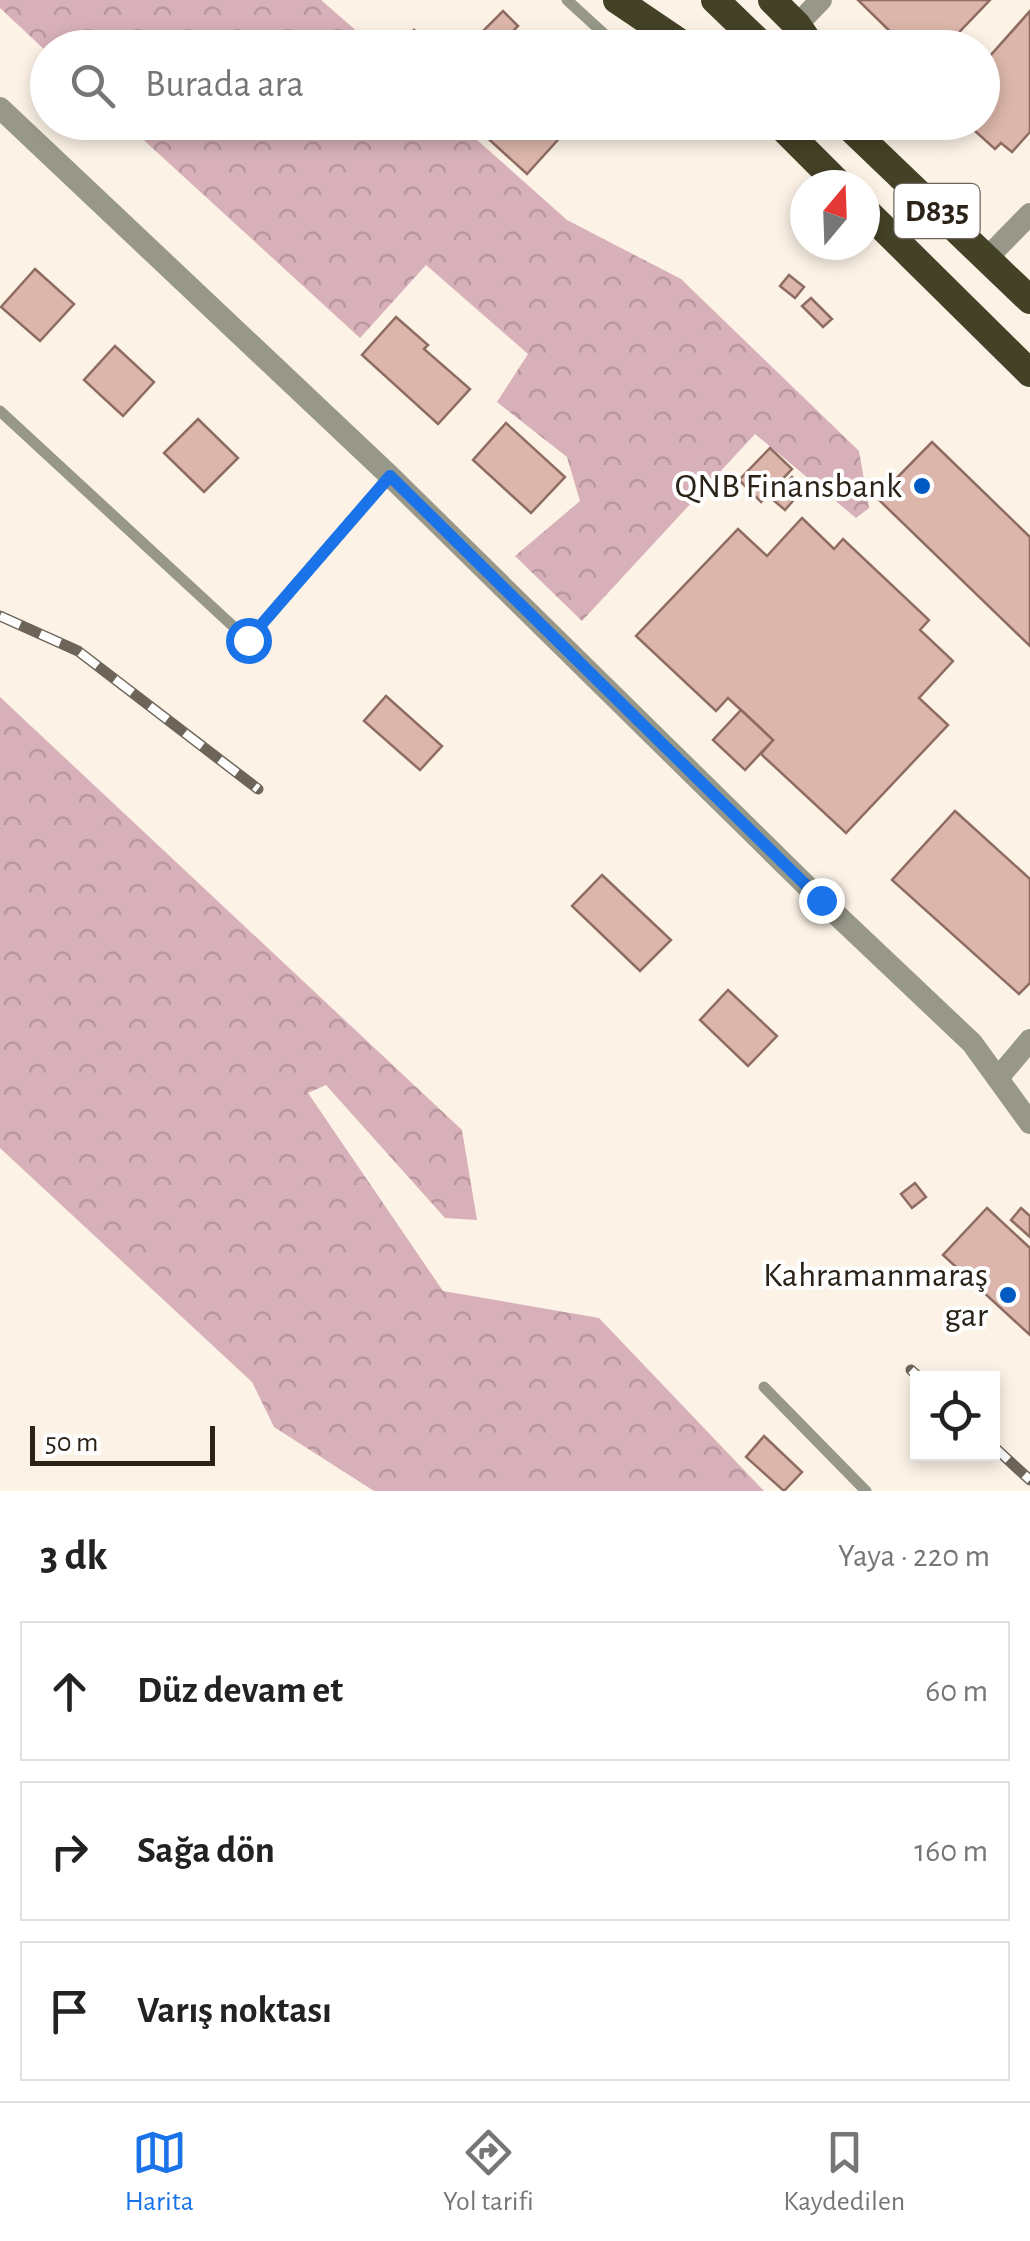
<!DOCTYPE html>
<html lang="tr">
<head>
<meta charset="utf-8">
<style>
	body { margin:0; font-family:"Alegreya Sans",sans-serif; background:#f6f6f6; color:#222 }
	.controls { position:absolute; right:30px; bottom:30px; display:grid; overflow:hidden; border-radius:0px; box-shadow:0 5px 15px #0003 }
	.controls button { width:90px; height:90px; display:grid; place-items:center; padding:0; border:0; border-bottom:2px solid #e0e0e0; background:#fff; color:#222; font:50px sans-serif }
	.compass { position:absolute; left:790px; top:170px; width:90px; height:90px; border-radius:50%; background:#fff; box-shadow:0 5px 15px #0003; rotate:19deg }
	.scale { position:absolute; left:30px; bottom:25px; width:185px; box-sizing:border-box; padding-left:10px; border:5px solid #2c2318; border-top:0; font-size:28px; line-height:35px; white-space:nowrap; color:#2c2318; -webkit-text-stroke:8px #fff; paint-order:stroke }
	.stop { position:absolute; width:30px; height:30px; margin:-22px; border:8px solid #1a73e8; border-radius:50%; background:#fff }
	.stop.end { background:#1a73e8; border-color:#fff; box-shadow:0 2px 10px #0008 }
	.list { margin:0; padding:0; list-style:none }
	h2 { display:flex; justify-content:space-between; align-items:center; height:130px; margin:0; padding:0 40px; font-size:42px }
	h2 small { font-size:32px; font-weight:400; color:#767676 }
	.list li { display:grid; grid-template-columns:65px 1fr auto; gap:30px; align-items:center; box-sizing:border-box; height:140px; margin:0 20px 20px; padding:0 20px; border:2px solid #e0e0e0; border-radius:0px }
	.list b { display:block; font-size:38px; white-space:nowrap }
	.list em { font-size:32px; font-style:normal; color:#767676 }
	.icon { flex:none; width:55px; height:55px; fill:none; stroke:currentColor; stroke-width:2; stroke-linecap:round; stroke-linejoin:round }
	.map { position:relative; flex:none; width:1030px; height:1491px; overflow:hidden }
	.search { position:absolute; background:#fff; box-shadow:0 5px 15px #0003; left:30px; right:30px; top:30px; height:110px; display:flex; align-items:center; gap:25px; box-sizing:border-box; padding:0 35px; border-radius:55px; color:#767676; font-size:38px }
	.sheet { height:610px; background:#fff }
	nav { display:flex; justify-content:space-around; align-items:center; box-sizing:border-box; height:140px; border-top:2px solid #e0e0e0; background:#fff; font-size:28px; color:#767676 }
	nav a { display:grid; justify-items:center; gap:5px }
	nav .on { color:#1a73e8 }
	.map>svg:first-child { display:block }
	.forest { fill:url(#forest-crowns) }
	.building { fill:#dcb6aa; stroke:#8e6c62; stroke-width:2.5 }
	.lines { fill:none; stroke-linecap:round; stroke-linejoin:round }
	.service { stroke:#98988a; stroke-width:11 }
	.minor { stroke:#98988a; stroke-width:22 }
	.trunk { stroke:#434226; stroke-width:28 }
	.rail-casing { stroke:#6e655a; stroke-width:11 }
	.rail { stroke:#fff; stroke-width:8; stroke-dasharray:22; stroke-linecap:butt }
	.route { stroke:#1a73e8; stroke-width:12 }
	.poi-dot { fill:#005ac3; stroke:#fff; stroke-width:4 }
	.labels { text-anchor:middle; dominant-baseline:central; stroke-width:8; stroke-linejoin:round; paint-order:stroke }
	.shield { fill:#fff; stroke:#6b655d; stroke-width:2.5 }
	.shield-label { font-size:32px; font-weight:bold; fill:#2c2318 }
	.poi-label { font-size:35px; fill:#2c2318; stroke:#fff; text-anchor:end }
</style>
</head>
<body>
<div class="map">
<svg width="1030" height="1491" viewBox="0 0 1030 1491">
	<defs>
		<pattern id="forest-crowns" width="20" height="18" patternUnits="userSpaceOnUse" patternTransform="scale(2.5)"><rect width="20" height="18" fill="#d7b0b9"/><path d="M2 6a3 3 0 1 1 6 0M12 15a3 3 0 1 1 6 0" fill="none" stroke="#b9979e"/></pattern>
	</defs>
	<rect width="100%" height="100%" fill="#fcf2e6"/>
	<g class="forest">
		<polygon points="0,0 321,0 375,47 48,48 47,52 0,8"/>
		<polygon points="125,123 458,123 567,220 681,279 859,451 869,508 856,518 755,434 582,621 515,556 580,501 567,457 497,402 528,354 426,265 360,338"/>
		<polygon points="0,697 462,1130 477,1220 445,1218 326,1085 308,1093 443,1291 599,1318 764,1491 374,1491 274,1427 252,1382 0,1148"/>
	</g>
	<g class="building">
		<polygon points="858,0 990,0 944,48 907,48"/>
		<polygon points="503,11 518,26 496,48 466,48"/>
		<polygon points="1030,11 1030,132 1012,152 1001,143 995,149 965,122 982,122 982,65"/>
		<polygon points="414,30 432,48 402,48 399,44"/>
		<polygon points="470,122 574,122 527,174"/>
		<polygon points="35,269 74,304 40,341 1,307"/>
		<polygon points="789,275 804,287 795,298 780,286"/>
		<polygon points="811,298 832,319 823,327 802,306"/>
		<polygon points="396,317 428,345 424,349 470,389 438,424 362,355"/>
		<polygon points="115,346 154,382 123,416 84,380"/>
		<polygon points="198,419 238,458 204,492 164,453"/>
		<polygon points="506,423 565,477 531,513 473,460"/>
		<polygon points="932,442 1030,537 1030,646 877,498"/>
		<polygon points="770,448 792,469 761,502 739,480"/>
		<polygon points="792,477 804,488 785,510 772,499"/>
		<polygon points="802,518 834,549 843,539 929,620 920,630 953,661 919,698 948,725 846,833 761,754 773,740 741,710 728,698 716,711 636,636 738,529 767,556"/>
		<polygon points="386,696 442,746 420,770 364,721"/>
		<polygon points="741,710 773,740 745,770 713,740"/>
		<polygon points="955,811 1030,879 1030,983 1019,994 892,880"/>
		<polygon points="602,875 671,940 640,971 572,906"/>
		<polygon points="728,990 777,1036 748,1066 700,1020"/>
		<polygon points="915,1183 926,1197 912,1208 901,1194"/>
		<polygon points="987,1208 1030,1248 1030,1335 943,1255"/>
		<polygon points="1021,1208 1030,1216 1030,1237 1011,1220"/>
		<polygon points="764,1436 802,1472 784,1491 746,1457"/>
	</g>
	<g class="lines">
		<g class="service">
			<polyline points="567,0 613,42"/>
			<polyline points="0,411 248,640 390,476"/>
			<polyline points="764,1387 866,1491"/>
		</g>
		<g class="minor">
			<polyline points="797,25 821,0"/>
			<polyline points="0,108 390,476 821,900 972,1043 1030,1123"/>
			<polyline points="987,258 1030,214"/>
			<polyline points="998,1078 1030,1040"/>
		</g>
		<g class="trunk">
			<polyline points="617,0 688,48"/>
			<polyline points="715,0 765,48"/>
			<polyline points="772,0 797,25 813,48"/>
			<polyline points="777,122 840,185"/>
			<polyline points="844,122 1030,300"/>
			<polyline points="865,210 1030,373"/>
		</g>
		<defs>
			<g id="rail">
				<polyline points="0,616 78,651 258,789"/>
				<polyline points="911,1370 920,1378"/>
				<polyline points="992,1445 1030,1480"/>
			</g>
		</defs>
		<use href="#rail" class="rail-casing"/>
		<use href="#rail" class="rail"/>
	</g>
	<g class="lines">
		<polyline class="route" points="248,640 390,476 821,900"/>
	</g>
	<g class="poi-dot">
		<circle cx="922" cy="486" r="10"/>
		<circle cx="1008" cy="1295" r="10"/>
	</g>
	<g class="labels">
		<rect class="shield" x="894.5" y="184" width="85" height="54" rx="8"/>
		<g class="shield-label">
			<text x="937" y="211">D835</text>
		</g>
		<g class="poi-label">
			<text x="902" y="486">QNB Finansbank</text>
			<text x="988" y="1275">Kahramanmaraş<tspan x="988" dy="40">gar</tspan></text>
		</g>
	</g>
</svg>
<div class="controls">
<button><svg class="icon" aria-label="locate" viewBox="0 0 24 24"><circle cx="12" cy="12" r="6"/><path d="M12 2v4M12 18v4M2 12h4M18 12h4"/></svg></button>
</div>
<svg class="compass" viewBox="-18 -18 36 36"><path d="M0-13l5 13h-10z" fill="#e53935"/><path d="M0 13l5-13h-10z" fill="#767676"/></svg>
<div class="scale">50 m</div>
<div class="stop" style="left:248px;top:640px"></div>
<div class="stop end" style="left:821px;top:900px"></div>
<div class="search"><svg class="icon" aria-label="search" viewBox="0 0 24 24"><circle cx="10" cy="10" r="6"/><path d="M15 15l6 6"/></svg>Burada ara</div>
</div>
<section class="sheet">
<h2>3 dk<small>Yaya · 220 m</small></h2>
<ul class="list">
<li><svg class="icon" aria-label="ahead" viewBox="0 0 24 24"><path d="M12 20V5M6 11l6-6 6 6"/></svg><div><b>Düz devam et</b></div><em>60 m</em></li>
<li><svg class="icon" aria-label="right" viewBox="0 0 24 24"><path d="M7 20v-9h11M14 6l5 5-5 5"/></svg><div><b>Sağa dön</b></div><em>160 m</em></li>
<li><svg class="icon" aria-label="arrive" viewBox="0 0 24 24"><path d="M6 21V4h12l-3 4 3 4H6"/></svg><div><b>Varış noktası</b></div></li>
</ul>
</section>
<nav>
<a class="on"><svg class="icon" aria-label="map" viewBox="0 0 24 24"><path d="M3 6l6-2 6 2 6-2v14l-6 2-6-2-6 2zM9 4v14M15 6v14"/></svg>Harita</a>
<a><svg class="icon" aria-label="directions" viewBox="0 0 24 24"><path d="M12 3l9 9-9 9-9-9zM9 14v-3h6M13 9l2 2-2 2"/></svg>Yol tarifi</a>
<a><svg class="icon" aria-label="saved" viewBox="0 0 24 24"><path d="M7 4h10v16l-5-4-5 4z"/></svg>Kaydedilen</a>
</nav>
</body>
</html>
